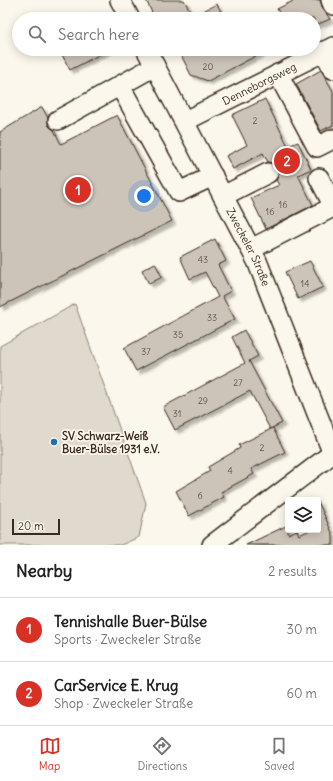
<!DOCTYPE html>
<html lang="en">
<head>
<meta charset="utf-8">
<style>
	body { margin:0; font-family:Delius,sans-serif; background:#f2f2f2; color:#202124 }
	.controls { position:absolute; right:12px; bottom:12px; display:grid; overflow:hidden; border-radius:4px; box-shadow:0 2px 10px #0003 }
	.controls button { width:36px; height:36px; display:grid; place-items:center; padding:0; border:0; border-bottom:1px solid #e0e0e0; background:#fff; color:#202124; font:20px sans-serif }
	.scale { position:absolute; left:12px; bottom:10px; width:48px; box-sizing:border-box; padding-left:4px; border:2px solid #3b2a1e; border-top:0; font-size:11px; line-height:14px; white-space:nowrap; color:#3b2a1e; -webkit-text-stroke:3px #fbf7ec; paint-order:stroke }
	.you { position:absolute; left:144px; top:196px; width:14px; height:14px; margin:-10px; border:3px solid #fff; border-radius:50%; background:#1a73e8; box-shadow:0 0 0 6px #1a73e833 }
	.badge { display:grid; place-items:center; width:26px; height:26px; border-radius:50%; background:#d93025; color:#fff; font-size:13px; font-weight:700 }
	.pin { position:absolute; translate:-50% -50%; border:2px solid #fff; box-shadow:0 1px 4px #0006 }
	.list { margin:0; padding:0; list-style:none }
	h2 { display:flex; justify-content:space-between; align-items:center; height:52px; margin:0; padding:0 16px; font-size:17px }
	h2 small { font-size:13px; font-weight:400; color:#757577 }
	.list li { display:grid; grid-template-columns:26px 1fr auto; gap:12px; align-items:center; box-sizing:border-box; height:64px; padding:0 16px; border-top:1px solid #e0e0e0 }
	.list b { display:block; font-size:15px; white-space:nowrap }
	.list p { margin:0; font-size:13px; white-space:nowrap; color:#757577 }
	.list em { font-size:13px; font-style:normal; color:#757577 }
	.icon { flex:none; width:22px; height:22px; fill:none; stroke:currentColor; stroke-width:2; stroke-linecap:round; stroke-linejoin:round }
	.map { position:relative; flex:none; width:333px; height:545px; overflow:hidden }
	.search { position:absolute; background:#fff; box-shadow:0 2px 10px #0003; left:12px; right:12px; top:12px; height:44px; display:flex; align-items:center; gap:10px; box-sizing:border-box; padding:0 14px; border-radius:22px; color:#757577; font-size:15px }
	.sheet { height:180px; background:#fff }
	nav { display:flex; justify-content:space-around; align-items:center; box-sizing:border-box; height:56px; border-top:1px solid #e0e0e0; background:#fff; font-size:11px; color:#757577 }
	nav a { display:grid; justify-items:center; gap:2px }
	nav .on { color:#d93025 }
	.map>svg:first-child { display:block }
	.green { fill:#dfd9ce; stroke:#8d8276 }
	.building { fill:#ccc4b9; stroke:#3b2a1e; filter:url(#shadow) }
	.lines { fill:none; stroke-linecap:round; stroke-linejoin:round }
	.minor-casing { stroke:#3b2a1e; stroke-width:22 }
	.minor { stroke:#fbf7ec; stroke-width:19 }
	.poi-dot { fill:#1f6fb2; stroke:#fbf7ec; stroke-width:1.5 }
	.labels { text-anchor:middle; dominant-baseline:central; stroke-width:3.5; stroke-linejoin:round; paint-order:stroke }
	.number-label { font-size:9px; fill:#5f5045 }
	.street-label { font-size:11px; fill:#3b2a1e; stroke:#fbf7ec }
	.poi-label { font-size:11px; font-weight:bold; fill:#3b2a1e; stroke:#fbf7ec; text-anchor:start }
</style>
</head>
<body>
<div class="map">
<svg width="333" height="545" viewBox="0 0 333 545">
	<defs>
		<filter id="shadow"><feDropShadow dx="3.5" dy="3.5" stdDeviation="1" flood-color="#0004"/></filter>
	</defs>
	<rect width="100%" height="100%" fill="#fbf7ec"/>
	<filter id="ink" filterUnits="userSpaceOnUse"><feTurbulence type="fractalNoise" baseFrequency=".025" numOctaves="2"/><feDisplacementMap in="SourceGraphic" scale="8" xChannelSelector="R" yChannelSelector="G"/><feConvolveMatrix kernelMatrix="1 2 1 2 8 2 1 2 1" color-interpolation-filters="sRGB"/></filter>
	<g filter="url(#ink)">
		<polygon class="green" points="75,304 146,503 139,537 121,545 0,545 0,346"/>
		<g class="building">
			<polygon points="146,0 184,0 193,16 217,4 225,19 155,19"/>
			<polygon points="295,0 320,0 323,9 330,19 314,26 314,19 283,19 277,9"/>
			<polygon points="59,49 110,49 70,70"/>
			<polygon points="178,49 269,49 208,81 191,75"/>
			<polygon points="321,70 333,91 333,125 321,131 296,84"/>
			<polygon points="265,99 288,146 298,142 311,169 298,175 313,205 266,229 251,198 279,185 276,180 279,174 278,168 274,164 268,162 263,153 233,169 226,156 247,145 232,115"/>
			<polygon points="42,107 48,118 48,125 54,130 61,144 117,115 172,221 0,307 0,132"/>
			<polygon points="215,239 226,261 218,265 231,291 222,296 235,319 136,371 124,348 218,297 205,272 190,279 180,257"/>
			<polygon points="310,261 323,287 298,299 285,272"/>
			<polygon points="155,263 162,277 149,284 142,270"/>
			<polygon points="244,330 258,356 249,361 282,423 270,429 250,391 175,430 163,407 245,363 232,337"/>
			<polygon points="273,428 285,452 251,469 254,474 221,492 224,497 189,516 176,491 210,471 208,467 240,448 239,445"/>
			<polygon points="318,501 333,535 333,545 246,545 288,525 288,534 297,530 299,535 310,530 318,530"/>
		</g>
		<g class="lines">
			<defs>
				<g id="minor">
					<polyline points="120,0 130,19"/>
					<polyline points="331,0 333,5"/>
					<path id="s1" d="M146,49L257,261L333,454"/>
					<polyline points="324,51 333,69"/>
					<polyline points="278,74 317,147 333,139"/>
					<polyline points="120,86 179,192 213,176"/>
					<polyline points="58,120 155,66"/>
					<path id="s2" d="M185,121L333,47"/>
					<polyline points="319,178 333,205"/>
					<polyline points="223,196 268,173"/>
					<polyline points="251,249 333,207"/>
					<polyline points="212,545 333,453"/>
				</g>
			</defs>
			<use href="#minor" class="minor-casing"/>
			<use href="#minor" class="minor"/>
		</g>
	</g>
	<circle class="poi-dot" cx="54" cy="442" r="4"/>
	<g class="labels">
		<g class="number-label">
			<text x="208" y="66">20</text>
			<text x="255" y="120">2</text>
			<text x="283" y="204">16</text>
			<text x="270" y="211">16</text>
			<text x="203" y="259">43</text>
			<text x="305" y="283">14</text>
			<text x="212" y="317">33</text>
			<text x="178" y="334">35</text>
			<text x="146" y="351">37</text>
			<text x="238" y="382">27</text>
			<text x="203" y="400">29</text>
			<text x="177" y="413">31</text>
			<text x="262" y="447">2</text>
			<text x="230" y="470">4</text>
			<text x="200" y="495">6</text>
		</g>
		<g class="street-label">
			<text stroke="none"><textPath href="#s2" startOffset="83">Denneborgsweg</textPath></text>
			<text stroke="none"><textPath href="#s1" startOffset="223">Zweckeler Straße</textPath></text>
		</g>
		<g class="poi-label">
			<text x="62" y="436">SV Schwarz-Weiß<tspan x="62" dy="13">Buer-Bülse 1931 e.V.</tspan></text>
		</g>
	</g>
</svg>
<div class="controls">
<button><svg class="icon" aria-label="layers" viewBox="0 0 24 24"><path d="M12 4l9 5-9 5-9-5zM3 14l9 5 9-5"/></svg></button>
</div>
<div class="scale">20 m</div>
<div class="you"></div>
<div class="pin badge" style="left:78px;top:190px">1</div>
<div class="pin badge" style="left:287px;top:161px">2</div>
<div class="search"><svg class="icon" aria-label="search" viewBox="0 0 24 24"><circle cx="10" cy="10" r="6"/><path d="M15 15l6 6"/></svg>Search here</div>
</div>
<section class="sheet">
<h2>Nearby<small>2 results</small></h2>
<ul class="list">
<li><span class="badge">1</span><div><b>Tennishalle Buer-Bülse</b><p>Sports · Zweckeler Straße</p></div><em>30 m</em></li>
<li><span class="badge">2</span><div><b>CarService E. Krug</b><p>Shop · Zweckeler Straße</p></div><em>60 m</em></li>
</ul>
</section>
<nav>
<a class="on"><svg class="icon" aria-label="map" viewBox="0 0 24 24"><path d="M3 6l6-2 6 2 6-2v14l-6 2-6-2-6 2zM9 4v14M15 6v14"/></svg>Map</a>
<a><svg class="icon" aria-label="directions" viewBox="0 0 24 24"><path d="M12 3l9 9-9 9-9-9zM9 14v-3h6M13 9l2 2-2 2"/></svg>Directions</a>
<a><svg class="icon" aria-label="saved" viewBox="0 0 24 24"><path d="M7 4h10v16l-5-4-5 4z"/></svg>Saved</a>
</nav>
</body>
</html>
